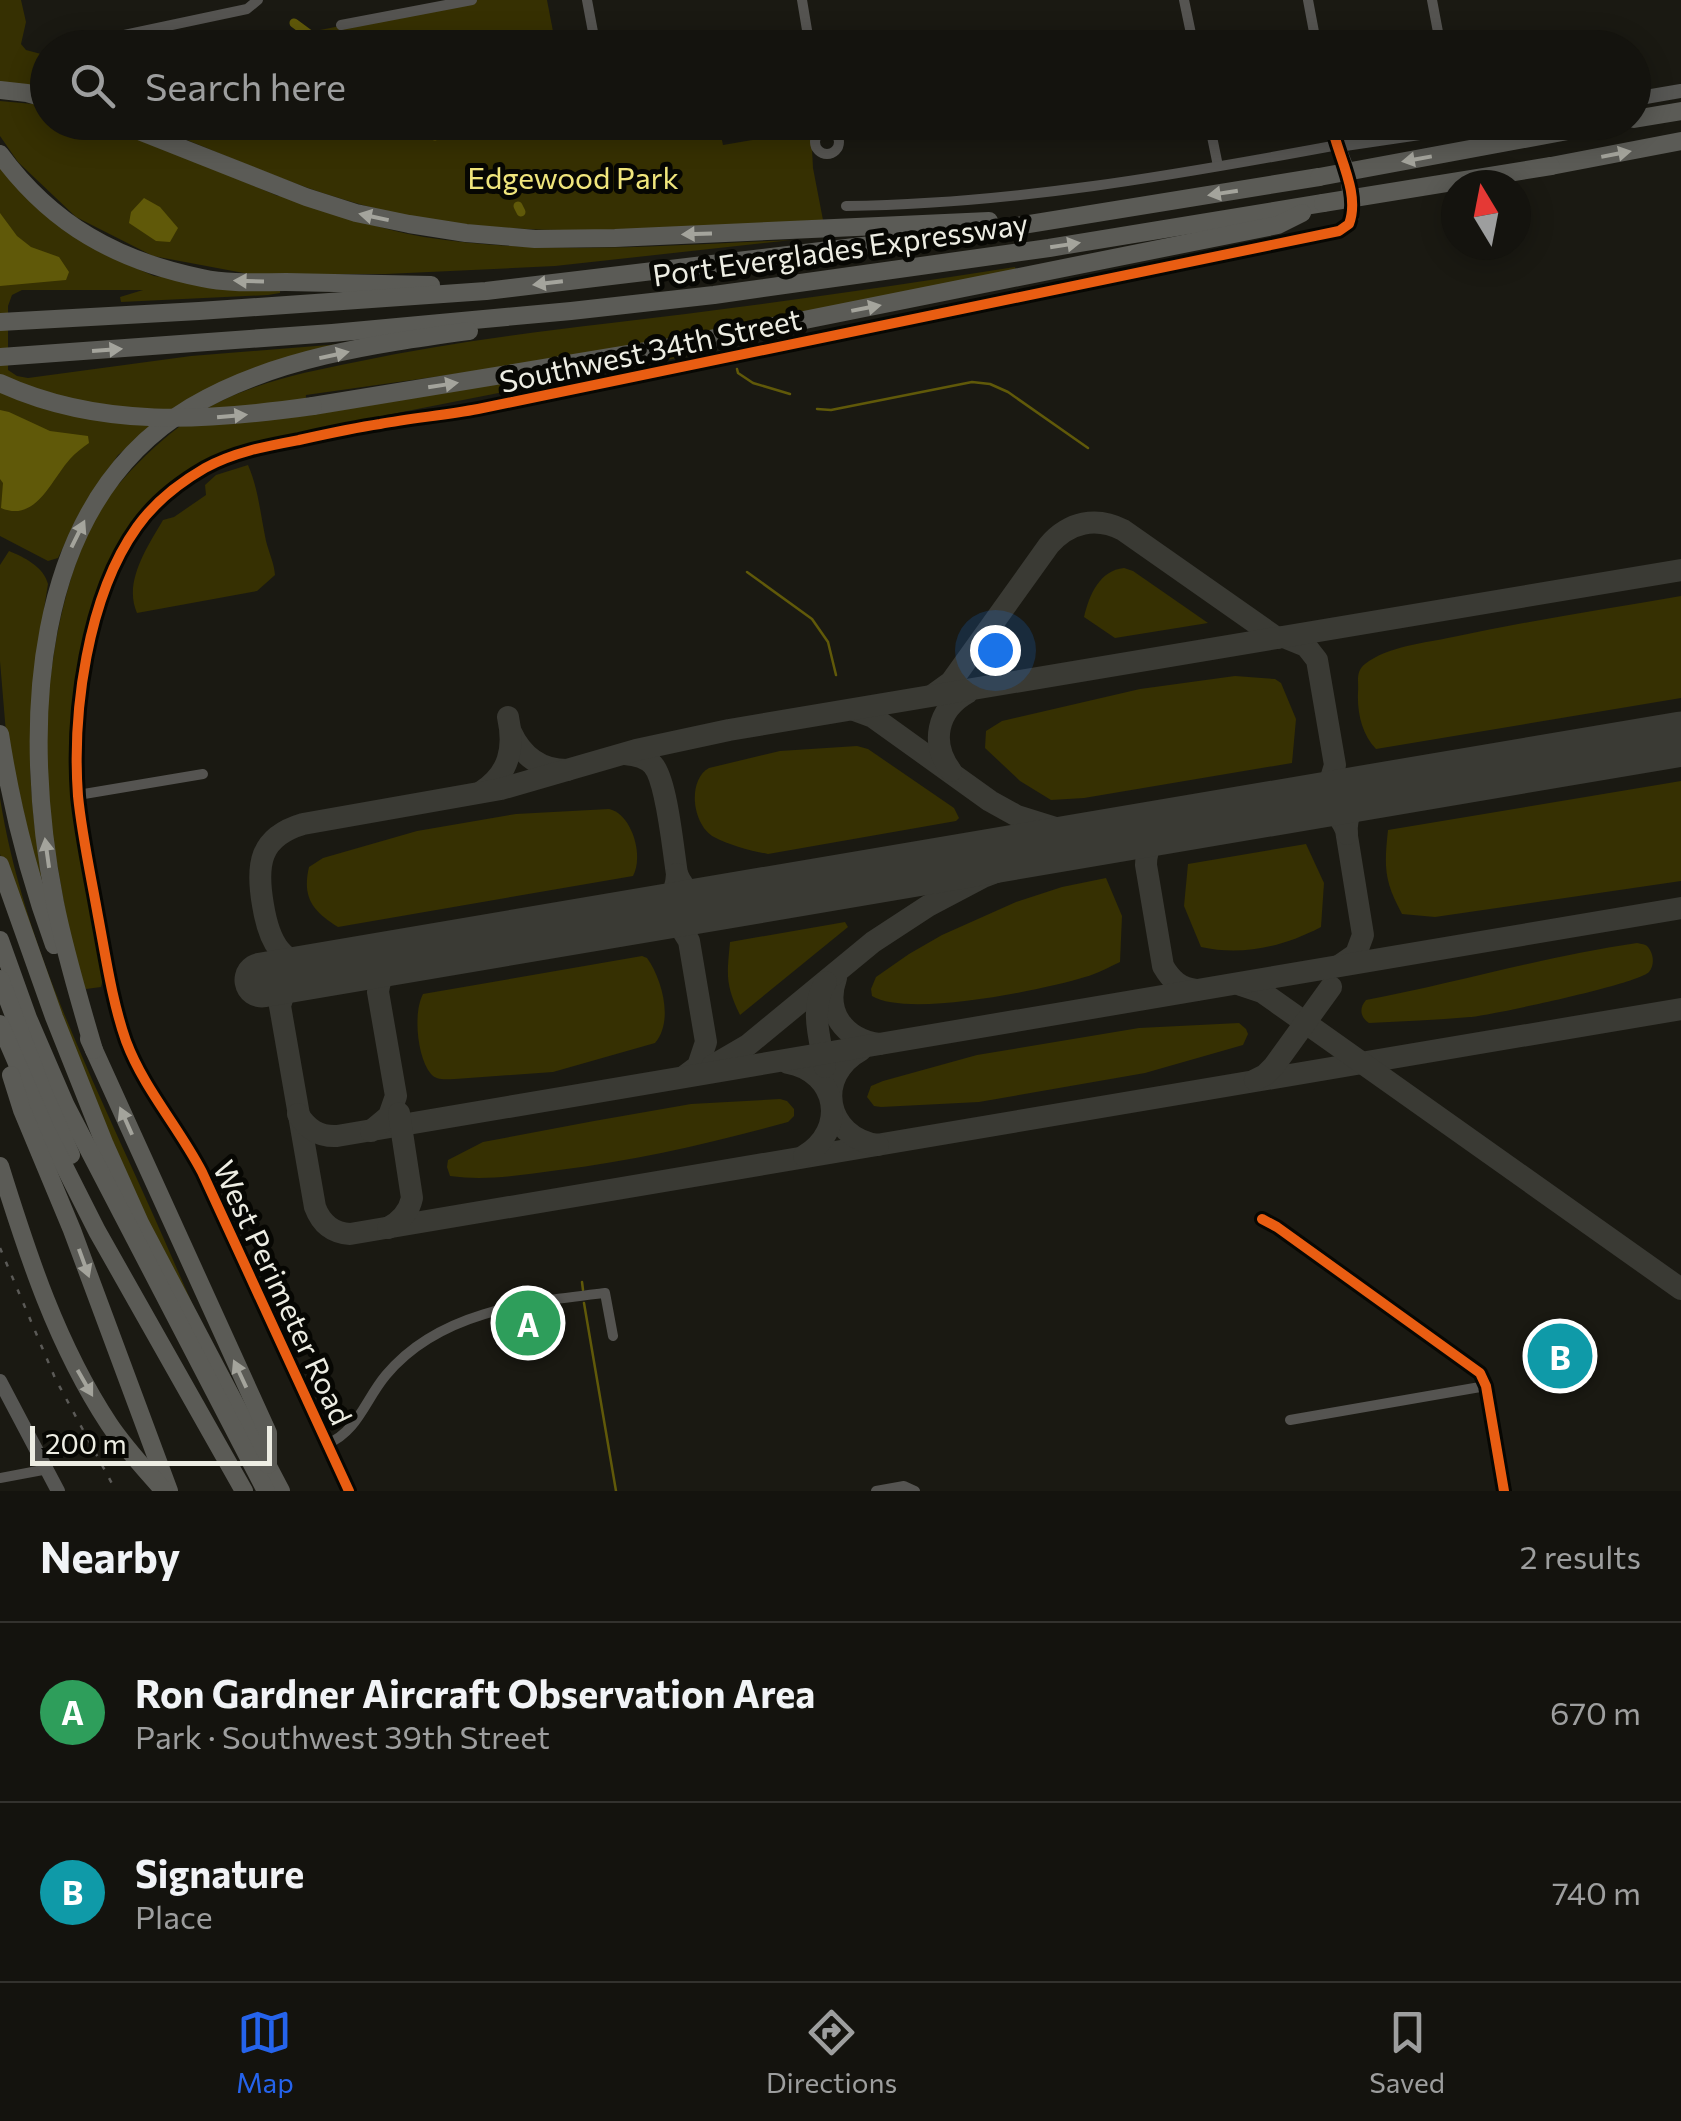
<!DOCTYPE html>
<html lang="en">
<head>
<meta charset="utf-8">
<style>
	body { margin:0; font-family:Commissioner,sans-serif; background:#1d1c17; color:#f1f3f6 }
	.compass { position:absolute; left:1441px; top:170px; width:90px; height:90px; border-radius:50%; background:#14130e; box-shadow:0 5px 25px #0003; rotate:350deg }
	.scale { position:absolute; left:30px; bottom:25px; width:242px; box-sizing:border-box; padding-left:10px; border:5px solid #edede3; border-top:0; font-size:28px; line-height:35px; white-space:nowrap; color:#edede3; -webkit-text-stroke:8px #070703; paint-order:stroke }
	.you { position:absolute; left:995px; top:650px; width:35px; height:35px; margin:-25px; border:8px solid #fff; border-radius:50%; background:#1a73e8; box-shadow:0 0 0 15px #1a73e833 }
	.badge { display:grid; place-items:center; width:65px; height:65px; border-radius:50%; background:#2563eb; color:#fff; font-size:32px; font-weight:700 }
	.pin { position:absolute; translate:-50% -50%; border:5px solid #fff; box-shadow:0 2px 10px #0006 }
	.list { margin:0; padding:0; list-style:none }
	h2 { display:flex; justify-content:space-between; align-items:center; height:130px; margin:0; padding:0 40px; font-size:42px }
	h2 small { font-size:32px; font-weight:400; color:#9d9e9e }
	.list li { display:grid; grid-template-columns:65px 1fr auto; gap:30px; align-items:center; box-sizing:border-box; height:180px; padding:0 40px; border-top:2px solid #33322e }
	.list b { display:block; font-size:38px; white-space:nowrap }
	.list p { margin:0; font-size:32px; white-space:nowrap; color:#9d9e9e }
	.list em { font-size:32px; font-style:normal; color:#9d9e9e }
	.icon { flex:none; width:55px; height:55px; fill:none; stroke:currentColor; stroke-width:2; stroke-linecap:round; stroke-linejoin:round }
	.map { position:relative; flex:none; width:1681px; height:1491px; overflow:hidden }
	.search { position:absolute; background:#14130e; box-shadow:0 5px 25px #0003; left:30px; right:30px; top:30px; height:110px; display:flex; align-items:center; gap:25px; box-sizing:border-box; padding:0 35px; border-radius:55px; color:#9d9e9e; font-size:38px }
	.sheet { height:490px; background:#14130e }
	nav { display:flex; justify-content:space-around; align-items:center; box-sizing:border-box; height:140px; border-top:2px solid #33322e; background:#14130e; font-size:28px; color:#9d9e9e }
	nav a { display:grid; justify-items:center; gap:5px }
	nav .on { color:#2563eb }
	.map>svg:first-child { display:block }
	.green { fill:#363002 }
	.water { fill:#605909 }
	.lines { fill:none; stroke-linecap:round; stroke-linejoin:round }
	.stream { stroke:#605909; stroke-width:2.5 }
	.canal { stroke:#605909; stroke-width:9 }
	.taxiway { stroke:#3a3a34; stroke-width:22 }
	.runway { stroke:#3a3a34; stroke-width:55 }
	.street { stroke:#555451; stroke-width:10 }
	.secondary { stroke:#565653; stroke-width:14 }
	.highway { stroke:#5b5b56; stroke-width:18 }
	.rail { stroke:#5b5a57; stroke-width:2.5; stroke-dasharray:5 10; stroke-linecap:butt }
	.highway-bridge { stroke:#5b5b56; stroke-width:18 }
	.cycleway-casing { stroke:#070703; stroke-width:16 }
	.cycleway { stroke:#e95d12; stroke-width:10 }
	.oneway { fill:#a4a49c }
	.labels { text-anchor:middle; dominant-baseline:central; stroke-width:10; stroke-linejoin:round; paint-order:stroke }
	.park-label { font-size:30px; fill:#f0e57c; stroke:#070703 }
	.street-label { font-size:30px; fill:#edede3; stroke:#070703 }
</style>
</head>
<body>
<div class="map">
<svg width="1681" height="1491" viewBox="0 0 1681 1491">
	<rect width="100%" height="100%" fill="#1a1912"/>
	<g class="green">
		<polygon points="0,0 21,0 26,22 21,44 26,50 41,54 47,64 47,90 0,82"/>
		<polygon points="472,0 547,0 556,47 229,48"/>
		<path d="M0,101L33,104L47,108L48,122L95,123L129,133L278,196H285C330,211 376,229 424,237C545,256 670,245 792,240L555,266L386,274H249L153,256L76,217L18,162L0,136Z"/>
		<path d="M718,122L723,145L811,130L813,168L823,220C682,226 535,243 396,213C309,195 227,155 145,123Z"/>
		<polygon points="0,168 55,222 106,255 154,276 280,291 280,293 268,295 121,302 120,297 143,290 22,290 12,295 8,306 8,370 17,376 28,378 191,356 341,344 150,430 118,455 79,514 58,558 48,561 0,536"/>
		<path d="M1015,267L1016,271L786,318L541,362L306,395L305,416L705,349L708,352L392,414L230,451L194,469L117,551L73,716L105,972L101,987L86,989L77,980C71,943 64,905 58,868C54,851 50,833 48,816C40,723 52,604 94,520C116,478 176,422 219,402C262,381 310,371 356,362C441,344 525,333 611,323C746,307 881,288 1015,267Z"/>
		<path d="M248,465C258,488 260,511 265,536C267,549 274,561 275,575L257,591L137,613C123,582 148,546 163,520L174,517L206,495L205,485L216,475Z"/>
		<path d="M9,551C24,557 44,567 48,584C39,640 31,696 30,754C30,808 40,863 47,917L6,733L0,661V565Z"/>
		<path d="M1124,568L1133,571L1208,623L1115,638L1084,617C1089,595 1100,570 1124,568Z"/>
		<path d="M1681,596V698L1376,749C1362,734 1357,713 1358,692C1359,682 1355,672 1365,664C1388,646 1425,643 1453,637C1528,621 1605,609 1681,596Z"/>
		<polygon points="1235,676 1275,679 1281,683 1296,719 1292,763 1084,798 1051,800 1020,781 985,748 986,731 1002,721 1140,689"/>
		<path d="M857,746L868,749L954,808L959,818L956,821L768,854C751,851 729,845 714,837C692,825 687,780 709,768L780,751Z"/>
		<path d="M1681,781V881L1435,917L1402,914C1384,881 1384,867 1388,830Z"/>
		<path d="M0,798C19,919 71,1033 121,1144C148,1202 173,1260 199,1319L162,1258L22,929L0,854Z"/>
		<path d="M609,809C632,814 644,856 633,876L338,927C312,911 302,897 309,867L323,858L417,831L516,814Z"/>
		<path d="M1306,844L1324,883L1321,927C1283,947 1242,956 1201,947L1184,906L1188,864Z"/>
		<path d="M1106,878L1122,916L1120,962C1109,967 1097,974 1085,977C1043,990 908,1018 872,996L871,989L876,977L909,954L942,935L1016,902L1062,887Z"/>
		<path d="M845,922L848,927L740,1015C725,984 727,975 730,942Z"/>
		<path d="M1637,943C1644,945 1646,943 1650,950C1654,957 1654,966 1649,972C1638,984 1492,1015 1470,1017C1436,1020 1403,1021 1369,1023C1360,1017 1359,1008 1366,1000C1457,983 1546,956 1637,943Z"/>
		<path d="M642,956L647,958C662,979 674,1021 655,1043L553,1072L455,1079C446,1079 437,1081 431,1074C417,1057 413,1013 423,994Z"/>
		<polygon points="1239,1023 1246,1029 1248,1034 1243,1045 1145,1073 979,1102 881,1107 874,1106 867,1097 871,1086 883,1081 977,1055 1139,1028"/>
		<path d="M780,1099L787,1101L794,1109V1116L788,1122C712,1143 638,1160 559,1170C522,1175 487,1181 450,1176L447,1167L448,1160L483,1142L594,1121L691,1104Z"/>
		<polygon points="558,1306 562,1329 497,1340 493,1317"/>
	</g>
	<g class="water">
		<polygon points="144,198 160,207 178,228 170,242 156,241 129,223 131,212"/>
		<polygon points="0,213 17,236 31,247 59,257 69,272 66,280 0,286"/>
		<path d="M0,410L9,412L50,431L88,436L89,443C82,448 75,453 70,459C51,480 36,523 1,508L3,483L0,479Z"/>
	</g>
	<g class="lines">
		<g class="stream">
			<polyline points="737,369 738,373 753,383 790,394"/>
			<polyline points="817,409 831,410 972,382 990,384 1008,392 1088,448"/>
			<polyline points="747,572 812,619 828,642 836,675"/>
			<polyline points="582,1282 583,1290"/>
			<polyline points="584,1303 616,1491"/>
		</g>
		<g class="canal">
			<polyline points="294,23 328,48"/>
			<polyline points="419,122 435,136"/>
			<polyline points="518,206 521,212"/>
		</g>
		<g class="taxiway">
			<polyline points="1284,637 1306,646 1317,660 1335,765 1329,785 1311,802"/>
			<path d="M933,695L951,682L1049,545C1069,522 1096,516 1123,530L1277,638"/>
			<polyline points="854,710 873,717 990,801 1017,816 1065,831 1109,836"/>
			<path d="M511,732C522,756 541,770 567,770"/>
			<path d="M625,754C635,755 646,757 653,765C667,781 673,850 677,874C676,898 664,907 643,914"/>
			<path d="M951,771C930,743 937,710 967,693"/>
			<path d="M481,792C509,774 515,749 508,717"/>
			<path d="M1311,802C1329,805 1339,814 1346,830L1363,935L1356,954L1340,965"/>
			<path d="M1171,826C1155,836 1146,845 1146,865L1163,966C1171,980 1180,988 1196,990"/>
			<path d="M1347,834C1345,813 1355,803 1372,792"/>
			<path d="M677,874C686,896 700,900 722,902"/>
			<polyline points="635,917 655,916 668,918 679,925 689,941 706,1042 698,1066 686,1075"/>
			<path d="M339,967C311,973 288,973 280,1006L315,1207C321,1223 332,1233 350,1234L1681,1009"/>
			<path d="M321,968C281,966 269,942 263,905C256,865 259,837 303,824L501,789L636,750L729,730L1681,570"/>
			<path d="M836,978C824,1012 844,1039 879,1044"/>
			<polyline points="1241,985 1262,992 1681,1289"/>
			<path d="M861,1050C814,1076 825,1137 878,1145"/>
			<path d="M788,1063C838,1072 848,1130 804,1156"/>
			<polyline points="712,1066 748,1045 873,942 928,906 983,877 1076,842"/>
			<path d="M825,1067C820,1039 809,1007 826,982"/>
			<polyline points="1255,1080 1265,1075 1274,1066 1331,987"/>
			<path d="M298,1114C307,1129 319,1137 337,1136L1681,908"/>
			<path d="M371,1131L389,1116L396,1096L378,992C380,972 392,962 410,955"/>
			<path d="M388,1228C401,1221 409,1212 412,1198L399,1113"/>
		</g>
		<polyline class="runway" points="262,980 1681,739"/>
		<g class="street">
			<polyline points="587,0 596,48"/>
			<polyline points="802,0 810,48"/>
			<polyline points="1184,0 1194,48"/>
			<polyline points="1308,0 1317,48"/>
			<polyline points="1432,0 1441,48"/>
			<polyline points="341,25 472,0"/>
			<polyline points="63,48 247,9 258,0"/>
			<polyline points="1209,122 1218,166"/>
			<circle cx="827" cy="142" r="12"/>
			<path d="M846,206C1012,204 1176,175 1338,145L1331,122"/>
			<polyline points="78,795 203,774"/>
			<polyline points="1262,1219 1277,1227 1480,1373 1486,1386 1504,1491"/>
			<polyline points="1290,1420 1486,1386"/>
			<path d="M327,1444C358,1431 365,1400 386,1375C439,1311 528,1302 605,1293L613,1336"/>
			<polyline points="0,1478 48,1469"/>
			<polyline points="876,1491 904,1486 915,1491"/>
		</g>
		<g class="secondary">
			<polyline points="1634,99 1681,91"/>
			<polyline points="0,1381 58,1491"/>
			<path d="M349,1491L202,1172C178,1126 144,1089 126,1041C112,1001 106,958 98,916C91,876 82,836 78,796C72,713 87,597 137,527C154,503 179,483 205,468C234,452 267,446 299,440C326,434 353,428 380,424C413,418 446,415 478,409L1339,231L1349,224L1352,217L1346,166L1338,145L1494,122"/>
		</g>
		<g class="highway">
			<polyline points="0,90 27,93 48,99"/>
			<polyline points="1634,119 1681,111"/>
			<polyline points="116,122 306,197 356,213 409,224 466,233 535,239 615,238 989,221"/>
			<path d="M0,154C52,225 118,261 202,278C229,284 259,282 286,282C334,283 383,284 431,285"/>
			<polyline points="1551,166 1681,141"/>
			<polyline points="0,322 199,311 486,291 979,232 1319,177"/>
			<polyline points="0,357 332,333 571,311 714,295 1049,248 1323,203"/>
			<polyline points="313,406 665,348 1278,225 1302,213"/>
			<path d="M0,734C11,805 29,877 54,945"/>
			<polyline points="0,865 54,1017 105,1145 140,1223 281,1491"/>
			<polyline points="0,940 28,1018 66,1106 266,1491"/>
			<polyline points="0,979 42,1089 71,1155"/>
			<polyline points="0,1024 45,1128 97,1231 244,1491"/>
			<polyline points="89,1039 268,1433 268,1465"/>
			<path d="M94,1050C80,1002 65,953 55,903C22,735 26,506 191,407C273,358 375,344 469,331"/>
			<polyline points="11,1075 22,1110 72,1230 169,1491"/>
			<path d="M0,1166C28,1256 57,1345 109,1424C125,1448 145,1469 164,1491"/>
		</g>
		<polyline class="rail" points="0,1248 55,1378 116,1491"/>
		<g class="highway-bridge">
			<polyline points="1319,177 1616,122"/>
			<polyline points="1323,203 1551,166"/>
			<path d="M0,383C100,429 207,421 313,406"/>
		</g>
		<defs>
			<g id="cycleway">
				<polyline points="1262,1219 1277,1227 1480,1373 1486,1386 1504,1491"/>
				<path d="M349,1491L202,1172C178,1126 144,1089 126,1041C112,1001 106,958 98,916C91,876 82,836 78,796C72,713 87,597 137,527C154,503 179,483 205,468C234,452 267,446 299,440C326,434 353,428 380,424C413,418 446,415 478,409L1339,231L1349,224C1361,192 1336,153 1331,122"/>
			</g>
		</defs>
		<use href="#cycleway" class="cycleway-casing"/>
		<use href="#cycleway" class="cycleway"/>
	</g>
	<defs><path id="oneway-solid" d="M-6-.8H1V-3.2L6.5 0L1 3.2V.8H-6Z" transform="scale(2.5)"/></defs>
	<g class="oneway">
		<use href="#oneway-solid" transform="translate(1616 154) rotate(-11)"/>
		<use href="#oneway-solid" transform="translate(1417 159) rotate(170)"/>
		<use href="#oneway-solid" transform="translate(1223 193) rotate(171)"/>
		<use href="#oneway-solid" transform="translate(374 217) rotate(-168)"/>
		<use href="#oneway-solid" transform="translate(697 234) rotate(178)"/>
		<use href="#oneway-solid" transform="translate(1065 245) rotate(-9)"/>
		<use href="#oneway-solid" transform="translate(249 281) rotate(-178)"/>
		<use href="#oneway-solid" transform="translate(548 283) rotate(173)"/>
		<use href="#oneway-solid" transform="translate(866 308) rotate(-11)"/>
		<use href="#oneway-solid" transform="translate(107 350) rotate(-4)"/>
		<use href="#oneway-solid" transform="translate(334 355) rotate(-12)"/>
		<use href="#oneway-solid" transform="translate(443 385) rotate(-9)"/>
		<use href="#oneway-solid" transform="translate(232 416) rotate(-5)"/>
		<use href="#oneway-solid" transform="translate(78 534) rotate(-64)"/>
		<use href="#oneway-solid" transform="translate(47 853) rotate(-98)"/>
		<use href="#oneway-solid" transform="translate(126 1121) rotate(-114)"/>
		<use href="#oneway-solid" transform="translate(84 1263) rotate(70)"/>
		<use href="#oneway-solid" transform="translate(240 1374) rotate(-115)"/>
		<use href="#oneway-solid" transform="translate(85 1383) rotate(60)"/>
	</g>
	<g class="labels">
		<g class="park-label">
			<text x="573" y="176">Edgewood Park</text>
		</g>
		<g class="street-label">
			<text transform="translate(840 248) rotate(-8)">Port Everglades Expressway</text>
			<text transform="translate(650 349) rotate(-12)">Southwest 34th Street</text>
			<text transform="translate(284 1292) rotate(65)">West Perimeter Road</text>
		</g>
	</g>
</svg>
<svg class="compass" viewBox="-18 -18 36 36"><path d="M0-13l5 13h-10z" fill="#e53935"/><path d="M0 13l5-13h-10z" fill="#9d9e9e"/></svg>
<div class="scale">200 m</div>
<div class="you"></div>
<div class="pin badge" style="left:528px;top:1323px;background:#2e9e5b">A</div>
<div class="pin badge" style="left:1560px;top:1356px;background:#0f9aa8">B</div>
<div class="search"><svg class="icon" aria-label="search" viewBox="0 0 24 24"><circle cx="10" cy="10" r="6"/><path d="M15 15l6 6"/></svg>Search here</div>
</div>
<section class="sheet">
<h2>Nearby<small>2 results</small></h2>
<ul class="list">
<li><span class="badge" style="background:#2e9e5b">A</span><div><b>Ron Gardner Aircraft Observation Area</b><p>Park · Southwest 39th Street</p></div><em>670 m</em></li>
<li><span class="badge" style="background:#0f9aa8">B</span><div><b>Signature</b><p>Place</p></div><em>740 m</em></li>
</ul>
</section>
<nav>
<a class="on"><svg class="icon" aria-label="map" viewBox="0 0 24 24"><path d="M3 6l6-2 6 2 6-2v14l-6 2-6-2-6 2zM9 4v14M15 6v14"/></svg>Map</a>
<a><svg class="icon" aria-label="directions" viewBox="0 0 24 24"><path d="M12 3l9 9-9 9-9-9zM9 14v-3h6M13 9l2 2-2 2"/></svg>Directions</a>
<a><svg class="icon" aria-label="saved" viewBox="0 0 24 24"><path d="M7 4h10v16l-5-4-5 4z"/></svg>Saved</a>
</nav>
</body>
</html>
